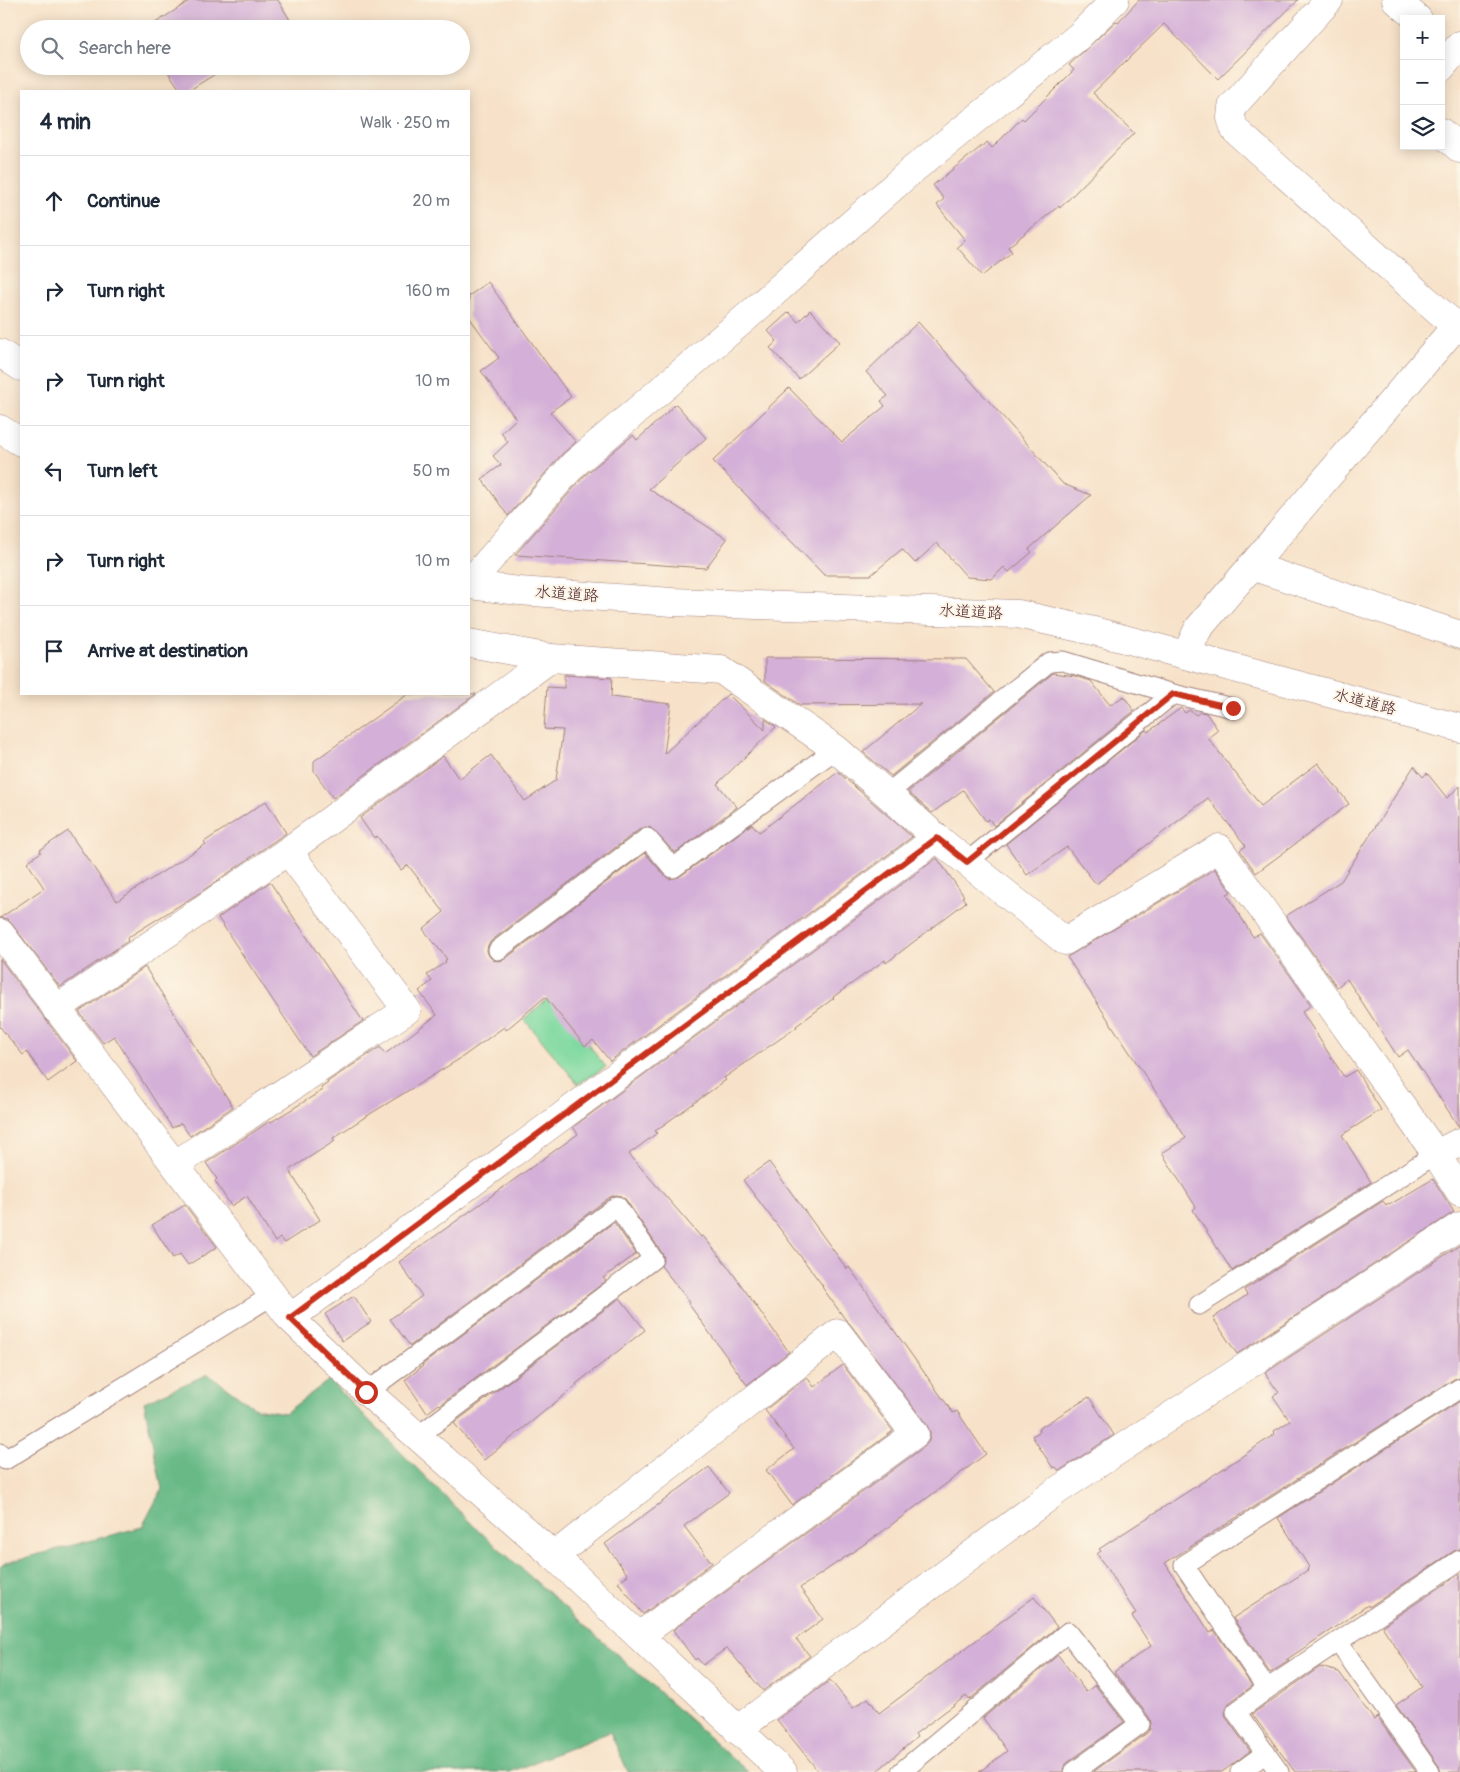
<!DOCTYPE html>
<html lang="en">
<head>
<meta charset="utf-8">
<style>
	body { margin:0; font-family:Pangolin,"Klee One",sans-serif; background:#f6f6f7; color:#1f2937 }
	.controls { position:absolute; right:15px; top:15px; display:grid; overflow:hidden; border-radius:0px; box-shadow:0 2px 12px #0003 }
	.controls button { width:45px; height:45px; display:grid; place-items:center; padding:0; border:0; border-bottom:1px solid #e0e1e3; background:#fff; color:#1f2937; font:25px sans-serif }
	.stop { position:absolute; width:15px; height:15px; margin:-11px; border:4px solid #c8321e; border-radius:50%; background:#fff }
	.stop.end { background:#c8321e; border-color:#fff; box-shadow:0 1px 5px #0008 }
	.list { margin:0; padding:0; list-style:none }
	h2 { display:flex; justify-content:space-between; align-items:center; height:65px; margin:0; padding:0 20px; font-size:21px }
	h2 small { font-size:16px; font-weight:400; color:#747a83 }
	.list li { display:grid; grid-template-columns:32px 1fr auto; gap:15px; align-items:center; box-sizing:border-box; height:90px; padding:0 20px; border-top:1px solid #e0e1e3 }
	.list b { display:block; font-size:19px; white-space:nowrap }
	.list em { font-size:16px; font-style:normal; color:#747a83 }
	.icon { flex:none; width:28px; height:28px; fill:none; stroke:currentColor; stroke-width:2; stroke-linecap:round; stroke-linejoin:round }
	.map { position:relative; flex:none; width:1460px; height:1772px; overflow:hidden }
	.search { position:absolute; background:#fff; box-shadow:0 2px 12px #0003; left:20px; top:20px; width:450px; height:55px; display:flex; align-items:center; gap:12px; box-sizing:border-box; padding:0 18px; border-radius:28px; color:#747a83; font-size:19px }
	.panel { position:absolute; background:#fff; box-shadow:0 2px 12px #0003; left:20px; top:90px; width:450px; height:605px; border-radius:0px }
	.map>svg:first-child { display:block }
	.green { fill:#7fd9a0; stroke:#647c66 }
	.forest { fill:#67b986; stroke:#586c58 }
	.building { fill:#d4b0d8 }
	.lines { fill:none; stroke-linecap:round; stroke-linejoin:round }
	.service-casing { stroke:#a0807a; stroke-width:21 }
	.minor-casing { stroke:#a0807a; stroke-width:29 }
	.tertiary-casing { stroke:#a0807a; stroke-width:29 }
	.service { stroke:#fff; stroke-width:19 }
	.minor { stroke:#fff; stroke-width:28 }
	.tertiary { stroke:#fff; stroke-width:28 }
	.route { stroke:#c8321e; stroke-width:6 }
	.labels { text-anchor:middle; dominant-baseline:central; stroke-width:4; stroke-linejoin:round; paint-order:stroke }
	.street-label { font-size:16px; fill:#4a1f2b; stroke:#fcf5e5 }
</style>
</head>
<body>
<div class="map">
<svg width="1460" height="1772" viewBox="0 0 1460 1772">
	<rect width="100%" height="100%" fill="#fcf5e5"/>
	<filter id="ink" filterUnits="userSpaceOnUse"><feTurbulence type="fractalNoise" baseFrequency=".02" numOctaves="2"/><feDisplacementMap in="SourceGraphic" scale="10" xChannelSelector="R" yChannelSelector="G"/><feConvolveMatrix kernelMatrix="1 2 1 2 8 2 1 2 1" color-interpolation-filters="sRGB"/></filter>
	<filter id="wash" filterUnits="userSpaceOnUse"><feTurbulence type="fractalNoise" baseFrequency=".0096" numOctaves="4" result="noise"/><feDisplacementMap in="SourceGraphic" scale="20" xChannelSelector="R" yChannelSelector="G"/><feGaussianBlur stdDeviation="1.12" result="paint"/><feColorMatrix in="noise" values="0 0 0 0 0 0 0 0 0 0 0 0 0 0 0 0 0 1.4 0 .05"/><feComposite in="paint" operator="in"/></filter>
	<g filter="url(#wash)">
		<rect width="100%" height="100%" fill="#f7e2c9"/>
		<polygon class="green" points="551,996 606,1067 578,1084 524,1019"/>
		<polygon class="forest" points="208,1374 255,1408 285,1413 329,1380 475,1527 748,1772 628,1772 610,1732 510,1772 0,1772 0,1567 5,1563 142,1527 162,1489 144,1402"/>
		<g id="blocks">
			<g class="building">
				<polygon points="191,0 278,0 293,25 287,29 146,29"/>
				<polygon points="1139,0 1298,0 1218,79 1164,24 1093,93 1134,133 1060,208 1059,206 1008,247 1012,252 982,276 957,247 965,240 937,205 944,199 933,185 987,142 992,148 1022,118 1024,120 1074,70 1069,65 1116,21 1118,22"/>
				<polygon points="164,66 228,66 188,91 181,91"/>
				<polygon points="488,282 571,397 550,412 576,442 562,454 508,516 482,479 501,465 493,456 508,442 501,433 516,419 481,371 499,358 469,317 469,296"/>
				<polygon points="810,310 840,342 799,379 770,348 777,341 768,331 789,312 798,322"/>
				<polygon points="918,322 1063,484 1091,495 1029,549 1032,552 1009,572 1004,567 992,579 967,577 937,543 915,563 902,549 871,575 824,575 713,461 789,388 842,442 885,406 881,401 888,396 866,372"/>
				<polygon points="676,404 706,438 649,489 727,539 706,568 515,555 585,475 633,435 637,440"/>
				<polygon points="765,658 966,659 994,692 891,776 863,752 921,704 800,705 765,681"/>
				<polygon points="1053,673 1075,676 1091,681 1110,705 1124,696 1134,711 994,826 989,819 986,821 963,790 932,813 908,792"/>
				<polygon points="564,675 612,678 611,697 671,704 664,754 728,694 765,730 765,719 776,727 717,784 737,807 675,853 651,828 646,827 640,829 491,941 488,945 487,951 489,956 493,960 499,961 505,959 645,853 665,876 669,879 679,877 752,824 759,832 765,828 838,772 912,837 610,1061 593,1040 585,1046 545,997 506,1030 504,1027 461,1058 362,1119 333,1138 335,1141 289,1170 320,1220 284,1243 280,1238 275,1242 247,1196 231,1206 215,1181 217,1179 206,1163 270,1121 271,1122 323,1090 321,1088 328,1083 327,1082 380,1047 385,1054 437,1015 419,991 432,981 427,975 446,962 445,960 447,959 423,929 444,912 408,865 401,870 377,836 374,838 360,818 443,756 459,779 491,755 525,801 556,780 563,730 544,729 547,687 564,688"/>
				<polygon points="408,694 476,694 333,798 314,771 314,761"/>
				<polygon points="1181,708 1185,713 1190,710 1196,715 1200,712 1206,713 1218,730 1208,738 1261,806 1318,763 1349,804 1256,873 1240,850 1246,846 1208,798 1096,884 1067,847 1027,875 1006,844 1146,730 1148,732"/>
				<polygon points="1414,766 1423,777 1427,773 1447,798 1460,786 1459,1127 1408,1050 1398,1057 1347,979 1337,987 1286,916 1341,881"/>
				<polygon points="266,801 286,833 201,892 127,938 128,941 60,987 12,924 7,919 0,918 44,888 27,862 41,852 40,850 68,831 117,901 206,844 204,842"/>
				<polygon points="937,858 964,896 962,897 966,902 886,963 885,960 833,997 834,998 796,1026 797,1027 724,1078 726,1080 655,1131 657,1133 629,1154 701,1237 703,1236 726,1264 789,1352 747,1385 688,1303 690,1302 661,1266 664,1258 662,1253 626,1200 622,1196 616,1195 610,1197 410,1346 390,1319 422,1296 399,1262 578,1134 573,1127"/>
				<polygon points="1215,869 1231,892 1227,894 1253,937 1260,933 1311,1005 1302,1012 1344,1077 1356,1070 1381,1110 1342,1135 1371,1182 1232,1271 1193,1210 1196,1207 1162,1153 1186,1138 1067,957"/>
				<polygon points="270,882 363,1021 310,1056 218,918"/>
				<polygon points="0,959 77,1061 48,1082 27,1052 23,1055 0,1027"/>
				<polygon points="145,967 233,1107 190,1136 181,1123 172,1128 114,1036 103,1043 79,1012"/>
				<polygon points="769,1162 847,1269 849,1267 953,1413 957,1411 986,1454 879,1534 800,1588 823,1619 796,1639 810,1656 763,1691 727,1648 703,1665 697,1658 695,1660 673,1630 924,1447 929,1441 930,1433 927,1425 850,1324 845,1319 822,1287 823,1286 743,1180"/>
				<polygon points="1433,1179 1454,1212 1237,1354 1213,1318 1247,1295 1244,1290 1383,1201 1386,1205 1388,1203 1389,1205"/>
				<polygon points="185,1205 217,1247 188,1265 180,1254 173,1258 152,1225"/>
				<polygon points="614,1222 636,1254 603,1278 606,1281 440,1405 439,1404 427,1413 405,1380 423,1366 422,1365"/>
				<polygon points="1460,1245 1460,1377 1454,1379 1165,1563 1210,1633 1214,1630 1252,1686 1229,1703 1225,1713 1227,1719 1250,1751 1222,1772 1093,1772 1147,1733 1150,1729 1151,1723 1149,1717 1114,1672 1151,1646 1132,1616 1136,1613 1097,1554 1101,1551 1099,1549 1232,1463 1275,1434 1274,1431 1290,1421 1273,1396 1279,1393 1265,1373"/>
				<polygon points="354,1296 371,1322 342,1341 325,1314"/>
				<polygon points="620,1298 645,1330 576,1384 577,1385 484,1460 454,1423"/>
				<polygon points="843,1365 893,1431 792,1505 766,1470 794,1449 765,1410 807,1377 814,1387"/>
				<polygon points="1089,1397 1114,1435 1059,1471 1056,1467 1053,1468 1032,1436 1039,1432 1038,1429"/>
				<polygon points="1460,1401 1460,1549 1454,1551 1369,1607 1368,1605 1286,1660 1289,1661 1270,1673 1233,1618 1308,1570 1307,1569 1309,1567 1278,1518"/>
				<polygon points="709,1467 729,1493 684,1526 712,1563 643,1614 618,1582 628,1575 605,1544"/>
				<polygon points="1460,1574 1460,1772 1441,1772 1439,1766 1396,1705 1422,1687 1382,1626"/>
				<polygon points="1034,1597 1057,1627 969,1700 966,1696 915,1734 917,1737 876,1772 819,1772 777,1720 830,1680 853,1708 868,1698 879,1713"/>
				<polygon points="1058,1655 1086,1692 1095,1685 1124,1722 1067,1763 1064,1767 1063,1772 979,1772 1007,1751 983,1718"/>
				<polygon points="1320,1667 1339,1672 1374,1720 1377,1717 1416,1772 1295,1772 1252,1714"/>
			</g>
		</g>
	</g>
	<g filter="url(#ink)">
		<use href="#blocks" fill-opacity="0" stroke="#a0807a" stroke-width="1"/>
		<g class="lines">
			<defs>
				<g id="service">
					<polyline points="887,794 1049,662 1063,661 1173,694 1233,708"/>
					<polyline points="967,862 1173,694"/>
					<polyline points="498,950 647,838 673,868 836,749"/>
					<polyline points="1199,1305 1436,1154"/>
					<polyline points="1460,1388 1184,1565 1267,1689 1460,1560"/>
					<polyline points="367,1392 617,1206 653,1259 418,1436"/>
					<polyline points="0,1453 5,1460 273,1295"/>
					<polyline points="1338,1642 1430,1772"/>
					<polyline points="1267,1689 1236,1712 1279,1772"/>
					<polyline points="901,1772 1068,1632 1140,1724 1074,1772"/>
					<polyline points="1240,1772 1266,1753"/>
				</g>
				<g id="minor">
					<polyline points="1329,0 1232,107 1231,118 1235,130 1460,330"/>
					<polyline points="1396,0 1418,19"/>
					<polyline points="1441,68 1460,45"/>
					<polyline points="1441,132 1460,149"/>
					<polyline points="0,429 21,442"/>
					<polyline points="1251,566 1460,635"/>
					<polyline points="469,583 574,464 749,315 910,172 1079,36 1115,0"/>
					<polyline points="469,643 551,658 721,670 836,749 937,838 1065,941 1219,848 1436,1154 1460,1192"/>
					<polyline points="1186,655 1198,629 1455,327"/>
					<polyline points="0,933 290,1318 367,1392 554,1556 783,1772"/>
					<polyline points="56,1009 288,851 551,658"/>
					<polyline points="1436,1154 1460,1142"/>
					<polyline points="176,1164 407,1010 288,851"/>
					<polyline points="290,1318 937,838"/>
					<polyline points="554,1556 838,1333 915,1434 639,1636"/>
					<polyline points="737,1730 1058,1490 1460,1226"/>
				</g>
				<g id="tertiary">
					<polyline points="0,353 21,367"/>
					<polyline points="469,585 519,591 672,602 1018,614 1098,632 1460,728"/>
				</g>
			</defs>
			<use href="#service" class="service-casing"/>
			<use href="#minor" class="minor-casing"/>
			<use href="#tertiary" class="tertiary-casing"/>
			<use href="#service" class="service"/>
			<use href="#minor" class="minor"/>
			<use href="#tertiary" class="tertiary"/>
		</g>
	</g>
	<g class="lines" filter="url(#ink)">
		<polyline class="route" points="366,1392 290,1318 937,838 967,862 1173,694 1233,708"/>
	</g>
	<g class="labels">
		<g class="street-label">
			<text transform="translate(567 594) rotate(4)">水道道路</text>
			<text transform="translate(971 612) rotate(3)">水道道路</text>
			<text transform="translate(1365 702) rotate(14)">水道道路</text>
		</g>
	</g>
</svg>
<div class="controls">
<button>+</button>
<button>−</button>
<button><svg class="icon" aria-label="layers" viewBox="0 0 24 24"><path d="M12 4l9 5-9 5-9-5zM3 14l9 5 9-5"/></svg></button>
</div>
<div class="stop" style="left:366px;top:1392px"></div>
<div class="stop end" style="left:1233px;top:708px"></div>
<div class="search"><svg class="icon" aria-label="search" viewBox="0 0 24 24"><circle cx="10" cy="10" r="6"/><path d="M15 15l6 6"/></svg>Search here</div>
<section class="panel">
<h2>4 min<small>Walk · 250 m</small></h2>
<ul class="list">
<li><svg class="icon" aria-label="ahead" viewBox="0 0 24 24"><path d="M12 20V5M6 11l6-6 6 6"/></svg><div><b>Continue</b></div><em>20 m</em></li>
<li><svg class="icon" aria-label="right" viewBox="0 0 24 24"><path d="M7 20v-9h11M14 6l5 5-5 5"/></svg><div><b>Turn right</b></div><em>160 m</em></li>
<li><svg class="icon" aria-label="right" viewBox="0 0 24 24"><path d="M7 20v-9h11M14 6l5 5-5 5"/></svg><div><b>Turn right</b></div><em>10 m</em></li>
<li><svg class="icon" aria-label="left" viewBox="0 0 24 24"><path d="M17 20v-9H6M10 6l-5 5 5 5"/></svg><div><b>Turn left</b></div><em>50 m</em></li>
<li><svg class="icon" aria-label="right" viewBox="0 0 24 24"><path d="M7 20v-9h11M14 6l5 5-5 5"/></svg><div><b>Turn right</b></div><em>10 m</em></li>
<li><svg class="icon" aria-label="arrive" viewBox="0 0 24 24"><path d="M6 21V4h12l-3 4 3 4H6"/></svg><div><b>Arrive at destination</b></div></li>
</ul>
</section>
</div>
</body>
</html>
